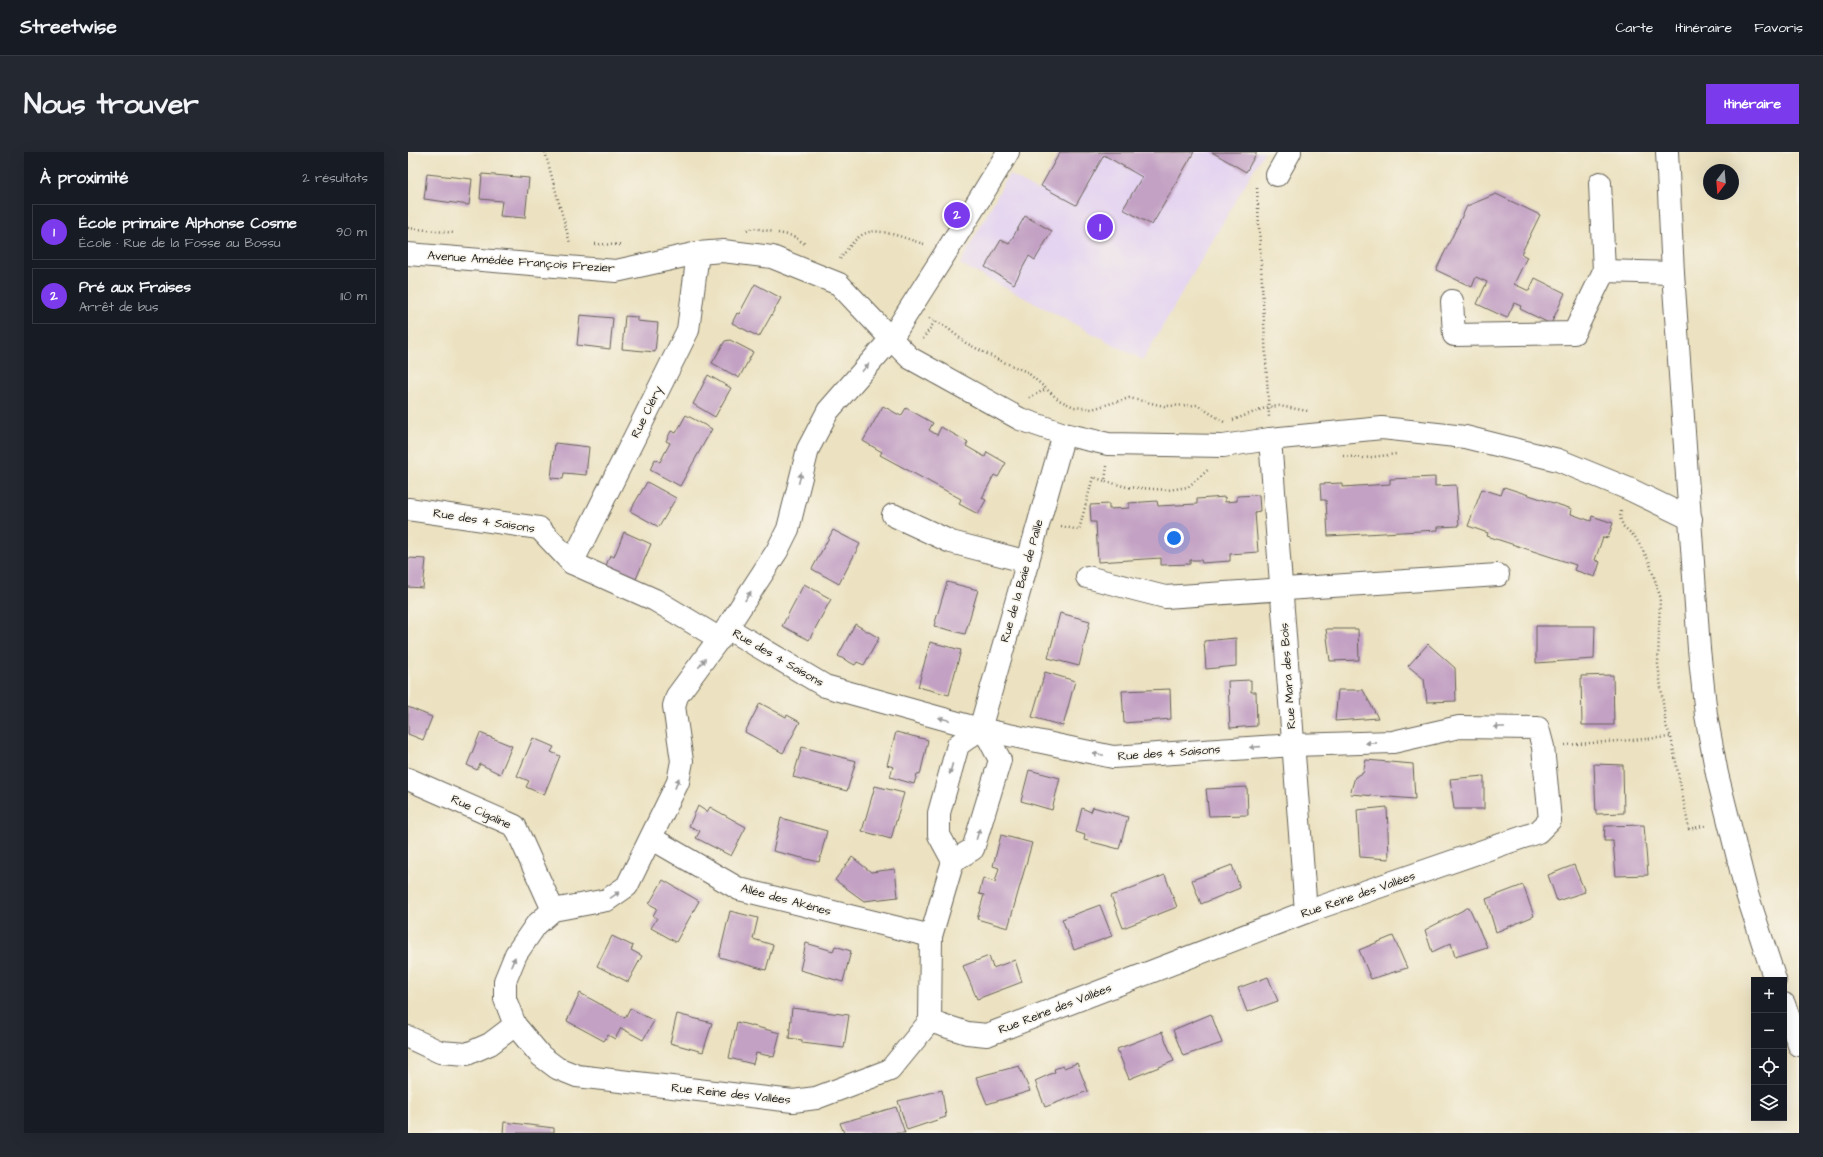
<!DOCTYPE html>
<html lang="fr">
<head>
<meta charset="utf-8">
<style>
	body { margin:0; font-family:"Architects Daughter",sans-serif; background:#242831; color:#f1f3f6 }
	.controls { position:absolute; right:12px; bottom:12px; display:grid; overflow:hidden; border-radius:0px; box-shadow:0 4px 16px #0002 }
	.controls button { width:36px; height:36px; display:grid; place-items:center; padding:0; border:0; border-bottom:1px solid #363941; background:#171b24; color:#f1f3f6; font:20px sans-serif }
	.compass { position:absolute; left:1295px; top:12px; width:36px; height:36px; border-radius:50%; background:#171b24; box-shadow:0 4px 16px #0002; rotate:196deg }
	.you { position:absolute; left:766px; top:386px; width:14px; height:14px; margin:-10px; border:3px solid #fff; border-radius:50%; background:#1a73e8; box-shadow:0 0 0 6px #1a73e833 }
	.badge { display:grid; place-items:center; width:26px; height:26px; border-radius:50%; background:#7c3aed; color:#fff; font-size:13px; font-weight:700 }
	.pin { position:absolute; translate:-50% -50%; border:2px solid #fff; box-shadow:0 1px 4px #0006 }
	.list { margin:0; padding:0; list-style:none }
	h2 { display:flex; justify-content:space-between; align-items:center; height:52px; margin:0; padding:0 16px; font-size:17px }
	h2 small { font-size:13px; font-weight:400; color:#9ea1a6 }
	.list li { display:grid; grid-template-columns:26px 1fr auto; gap:12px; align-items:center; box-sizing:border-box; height:56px; margin:0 8px 8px; padding:0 8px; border:1px solid #363941; border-radius:0px }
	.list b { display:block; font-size:15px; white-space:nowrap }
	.list p { margin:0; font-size:13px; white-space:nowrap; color:#9ea1a6 }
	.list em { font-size:13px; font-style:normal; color:#9ea1a6 }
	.icon { flex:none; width:22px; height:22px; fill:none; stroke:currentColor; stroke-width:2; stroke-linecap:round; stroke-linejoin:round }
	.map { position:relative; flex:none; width:1391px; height:981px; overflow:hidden; border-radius:0px }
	header { display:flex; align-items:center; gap:24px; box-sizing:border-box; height:56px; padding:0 20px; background:#171b24; border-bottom:1px solid #363941 }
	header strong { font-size:19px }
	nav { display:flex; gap:22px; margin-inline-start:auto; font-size:14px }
	.intro { display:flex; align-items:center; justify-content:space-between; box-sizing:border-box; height:96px; padding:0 24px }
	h1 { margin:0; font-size:28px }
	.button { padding:10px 18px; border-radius:0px; background:#7c3aed; color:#fff; font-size:14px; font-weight:700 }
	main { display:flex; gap:24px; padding:0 24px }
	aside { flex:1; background:#171b24; border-radius:0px; box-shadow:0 4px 16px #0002 }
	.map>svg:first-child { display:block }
	.built { fill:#e4d3f1 }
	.building { fill:#c3a1c4 }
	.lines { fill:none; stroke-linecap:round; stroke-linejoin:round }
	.minor-casing { stroke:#656156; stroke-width:24 }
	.path { stroke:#656156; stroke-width:2.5; stroke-dasharray:1 3; stroke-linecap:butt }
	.minor { stroke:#fff; stroke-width:22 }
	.oneway { fill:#999 }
	.labels { text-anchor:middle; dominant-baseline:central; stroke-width:3; stroke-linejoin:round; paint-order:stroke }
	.street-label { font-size:12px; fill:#1c1c1c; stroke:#f7f3e8 }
</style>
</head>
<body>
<header>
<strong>Streetwise</strong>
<nav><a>Carte</a><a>Itinéraire</a><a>Favoris</a></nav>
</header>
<div class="intro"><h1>Nous trouver</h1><a class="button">Itinéraire</a></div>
<main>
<aside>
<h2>À proximité<small>2 résultats</small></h2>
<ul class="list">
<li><span class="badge">1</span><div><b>École primaire Alphonse Cosme</b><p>École · Rue de la Fosse au Bossu</p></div><em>90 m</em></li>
<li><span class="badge">2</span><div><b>Pré aux Fraises</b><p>Arrêt de bus</p></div><em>110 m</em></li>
</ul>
</aside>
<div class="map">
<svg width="1391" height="981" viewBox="0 0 1391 981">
	<rect width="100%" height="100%" fill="#f7f3e8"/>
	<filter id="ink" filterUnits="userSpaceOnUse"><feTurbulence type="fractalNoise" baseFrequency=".025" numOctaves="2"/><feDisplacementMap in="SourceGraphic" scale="8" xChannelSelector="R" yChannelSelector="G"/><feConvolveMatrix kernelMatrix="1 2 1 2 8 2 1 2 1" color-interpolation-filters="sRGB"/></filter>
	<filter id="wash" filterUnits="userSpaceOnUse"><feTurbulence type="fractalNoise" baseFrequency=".012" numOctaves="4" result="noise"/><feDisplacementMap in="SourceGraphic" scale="16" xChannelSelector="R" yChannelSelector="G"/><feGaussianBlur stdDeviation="0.9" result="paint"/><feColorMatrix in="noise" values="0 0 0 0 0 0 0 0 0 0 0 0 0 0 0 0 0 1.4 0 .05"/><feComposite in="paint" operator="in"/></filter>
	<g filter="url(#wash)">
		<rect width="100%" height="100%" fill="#ece2c1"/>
		<polygon class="built" points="652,0 856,0 735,208 552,112 601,22 630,39"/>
		<g id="blocks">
			<g class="building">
				<polygon points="652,0 786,0 744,73 715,57 734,25 696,3 668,53 633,34"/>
				<polygon points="804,0 849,0 838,20"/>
				<polygon points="19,22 64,27 61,53 16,47"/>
				<polygon points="74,22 121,26 117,66 92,64 94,49 72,47"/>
				<polygon points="1088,42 1132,63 1113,102 1119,105 1106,132 1121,139 1127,126 1157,141 1143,172 1112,157 1113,154 1106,151 1099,166 1069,152 1079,130 1068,125 1064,135 1028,118 1059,54"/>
				<polygon points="617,64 644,79 627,108 621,104 606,132 577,115 593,88 601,92"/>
				<polygon points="347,132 373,146 351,185 324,171 329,161 331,162"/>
				<polygon points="172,163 205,166 202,197 169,193"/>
				<polygon points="217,164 229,165 229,169 250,171 247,200 214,197"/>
				<polygon points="322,188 345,200 331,226 304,211 317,189"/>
				<polygon points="300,223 323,236 307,265 285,252"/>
				<polygon points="475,254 493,264 498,256 525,271 521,278 529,283 533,275 560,290 558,294 577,305 579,300 598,311 590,325 586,323 574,346 578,348 570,362 551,352 553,347 472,303 474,300 455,289"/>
				<polygon points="278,263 304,277 272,334 242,318 247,307 252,310 262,291 258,289 263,279 268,281"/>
				<polygon points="147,291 181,295 178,323 156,321 155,327 143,326"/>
				<polygon points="1027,325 1027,334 1048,333 1051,374 1030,375 1030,378 920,384 918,348 913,348 912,332 934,331 934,335 982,332 982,327"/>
				<polygon points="239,330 268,346 251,375 222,359"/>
				<polygon points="1096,335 1164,357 1163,362 1183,369 1184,364 1205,371 1200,386 1195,385 1187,408 1192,410 1187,425 1166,418 1168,413 1079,384 1080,381 1060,374 1074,337 1093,343"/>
				<polygon points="851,343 852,359 847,360 850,400 822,402 822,409 794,411 793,408 782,408 782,412 753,413 753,406 690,410 688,370 683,370 682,353 701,352 701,357 721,356 721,351 749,349 750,354 789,352 789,347 817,345 817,350 829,349 829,344"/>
				<polygon points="425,378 452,392 431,432 404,417"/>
				<polygon points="216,380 243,392 228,427 198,414 202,403 206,405"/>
				<polygon points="0,406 18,407 15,436 0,435"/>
				<polygon points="539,430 570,438 557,482 526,474"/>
				<polygon points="396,432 423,447 401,488 374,474"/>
				<polygon points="652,461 682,469 671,514 640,506"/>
				<polygon points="447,472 471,486 456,513 449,510 447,513 430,504"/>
				<polygon points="1128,474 1187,474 1186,507 1128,511"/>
				<polygon points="918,477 950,477 951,508 922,509"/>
				<polygon points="828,486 828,514 798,517 796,489"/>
				<polygon points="522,490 553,498 541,543 510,535"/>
				<polygon points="1020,492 1047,516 1048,549 1019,550 1016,527 1000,514"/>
				<polygon points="637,520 667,529 655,574 624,565"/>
				<polygon points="1205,523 1206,573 1174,573 1173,524"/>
				<polygon points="843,528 843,540 848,540 849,574 822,576 820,529"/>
				<polygon points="762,537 763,567 716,571 714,539"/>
				<polygon points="930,538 955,538 970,566 927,569"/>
				<polygon points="352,551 378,565 379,563 392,570 375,601 337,580"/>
				<polygon points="0,555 24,565 15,588 0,582"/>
				<polygon points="488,580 520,588 512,623 509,622 506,632 482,625 485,615 479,613"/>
				<polygon points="72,581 104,594 92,622 72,612 69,618 59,613"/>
				<polygon points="125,586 146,595 143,600 152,604 136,643 118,635 121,629 109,624"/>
				<polygon points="394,595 448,609 439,639 385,625"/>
				<polygon points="958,608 1005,612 1007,647 942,642 947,625 955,621"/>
				<polygon points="1186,612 1215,613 1216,661 1188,662"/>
				<polygon points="621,618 652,626 644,658 613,649"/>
				<polygon points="1076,624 1076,657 1046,657 1042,627"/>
				<polygon points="467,634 496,641 483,687 454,679"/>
				<polygon points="839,635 840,663 801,664 798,637"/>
				<polygon points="290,654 299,660 302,655 338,675 323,704 288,686 292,679 281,674"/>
				<polygon points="685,655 720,665 711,697 676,688 677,683 668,680 674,656 683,660"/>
				<polygon points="979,655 981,707 952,705 949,658"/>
				<polygon points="373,666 419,679 411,710 365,699"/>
				<polygon points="1236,673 1240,723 1208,724 1205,689 1196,689 1197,674"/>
				<polygon points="593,683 624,691 600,776 569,767 576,743 571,742 575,726 587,730 591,716 585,714"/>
				<polygon points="444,705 463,720 487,717 490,745 456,749 427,728"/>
				<polygon points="824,713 832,736 793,752 784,728"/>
				<polygon points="1166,713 1177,740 1149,749 1140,723"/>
				<polygon points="757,723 769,755 715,776 703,744"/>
				<polygon points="255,728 291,749 268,790 243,776 249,766 245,764 249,756 241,752"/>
				<polygon points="1115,733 1126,764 1088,780 1078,747"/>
				<polygon points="692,753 704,784 666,798 654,767"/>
				<polygon points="1061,755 1079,795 1047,805 1043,791 1024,800 1017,778"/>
				<polygon points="322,759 350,766 345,787 365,793 358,818 311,805"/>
				<polygon points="204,784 225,794 223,798 234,804 220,830 189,814"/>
				<polygon points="985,784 999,816 963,827 951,798"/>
				<polygon points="398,791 425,799 427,794 443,799 435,830 392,818"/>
				<polygon points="581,804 585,816 607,808 614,830 569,847 555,814"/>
				<polygon points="860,825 870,849 839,860 830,836"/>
				<polygon points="172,841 217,866 222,856 246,869 235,888 213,876 207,887 200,883 196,889 159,869"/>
				<polygon points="384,856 441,863 436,896 394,891 394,888 381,886"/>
				<polygon points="269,862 304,871 295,900 262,891"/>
				<polygon points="803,862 814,891 775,904 765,878"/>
				<polygon points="329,870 372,881 366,905 348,901 345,912 321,906"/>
				<polygon points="754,880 766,909 721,927 709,897"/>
				<polygon points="669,911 680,939 637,955 627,929 647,920 646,917 655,914 656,916"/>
				<polygon points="611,914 622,939 579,952 568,925"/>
				<polygon points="534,938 538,965 499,978 490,949"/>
				<polygon points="488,955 497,981 436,981 432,971"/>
				<polygon points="96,970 146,976 146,981 95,981"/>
			</g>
		</g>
	</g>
	<g filter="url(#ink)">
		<use href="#blocks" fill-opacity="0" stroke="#656156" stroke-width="1"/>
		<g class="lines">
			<defs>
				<g id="minor">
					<path d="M600,0C563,63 522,124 483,187L502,206L612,267L656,282L700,292L815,294L862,287L974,276L1057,285L1150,308L1221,337L1283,367"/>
					<polyline points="1259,0 1265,121 1291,497 1298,563 1309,622 1339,742 1367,828"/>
					<polyline points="869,23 882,0"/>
					<polyline points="1192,31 1196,119"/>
					<polyline points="0,102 208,119 290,101 315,99 364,105 431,132 483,187 420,259 400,297 380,377 369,399 319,476 269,544 266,554 274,609 270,630 219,734 199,748 145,758 128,773 108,802 97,829 97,847 107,873 133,904 149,916 169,924 385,949 408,946 482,918 522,869 559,881 579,883 898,760 1130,680 1142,668 1135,595 1130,576 1051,575 985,590 886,593 705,605 572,577 417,534 319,476"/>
					<polyline points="1044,149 1046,183 1166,181 1196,119 1265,121"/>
					<polyline points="862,287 898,760"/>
					<polyline points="0,357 131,376 164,411 247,448 312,487"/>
					<polyline points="485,363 543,390 620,410"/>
					<polyline points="164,411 280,178 290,101"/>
					<polyline points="679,425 757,445 1090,423"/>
					<polyline points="0,627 107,674 145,758"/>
					<polyline points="243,686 331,737 523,784"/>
					<polyline points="545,709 531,683 531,661 550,593 572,577 656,282"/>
					<polyline points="1376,852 1391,893"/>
					<polyline points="522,869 523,784 545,709 565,697 592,608 581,587 572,577"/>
					<polyline points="0,885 32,900 59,902 82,892 107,873"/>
				</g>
			</defs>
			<use href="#minor" class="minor-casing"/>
			<g class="path">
				<polyline points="137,0 162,91"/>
				<polyline points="849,36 861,265"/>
				<polyline points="0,76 47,81"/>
				<polyline points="339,78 346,76 366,80"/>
				<polyline points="370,81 385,84 397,92"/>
				<polyline points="187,92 212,93"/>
				<path d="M432,107C439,98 447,85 458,81C472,75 501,88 516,92"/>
				<polyline points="521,166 537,174 558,191 591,208 619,220 651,248 666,255 684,257 721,246 756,254 789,253 816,270"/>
				<polyline points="515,187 527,169"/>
				<polyline points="621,246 638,237"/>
				<polyline points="825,268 860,255 871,254 900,259"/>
				<polyline points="935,304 956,306 988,302"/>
				<polyline points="699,314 697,329 719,335 760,338 780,335 801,317"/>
				<polyline points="1213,359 1212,365 1215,374 1227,385 1241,409 1252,444 1250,512 1258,574 1263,585 1281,677 1299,673"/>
				<polyline points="653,374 671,378 685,325 697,329"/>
				<polyline points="1157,593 1263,585"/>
			</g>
			<use href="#minor" class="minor"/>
		</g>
		<defs><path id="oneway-solid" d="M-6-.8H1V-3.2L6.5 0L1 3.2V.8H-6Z"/></defs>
		<g class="oneway">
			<use href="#oneway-solid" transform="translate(457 216) rotate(-49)"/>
			<use href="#oneway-solid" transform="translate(392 326) rotate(-76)"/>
			<use href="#oneway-solid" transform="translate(340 444) rotate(-57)"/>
			<use href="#oneway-solid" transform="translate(294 511) rotate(-53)"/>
			<use href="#oneway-solid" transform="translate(536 567) rotate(-165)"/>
			<use href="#oneway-solid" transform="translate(1091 575) rotate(-180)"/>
			<use href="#oneway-solid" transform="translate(963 591) rotate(179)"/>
			<use href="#oneway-solid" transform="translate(847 595) rotate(176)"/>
			<use href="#oneway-solid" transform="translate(690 602) rotate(-168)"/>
			<use href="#oneway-solid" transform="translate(543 617) rotate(105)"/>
			<use href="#oneway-solid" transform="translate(269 631) rotate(-70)"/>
			<use href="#oneway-solid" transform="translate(570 682) rotate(-73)"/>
			<use href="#oneway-solid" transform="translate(207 743) rotate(-34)"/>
			<use href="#oneway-solid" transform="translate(105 810) rotate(-67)"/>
		</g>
	</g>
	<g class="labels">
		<g class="street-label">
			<text transform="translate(113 110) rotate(4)">Avenue Amédée François Frezier</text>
			<text transform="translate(239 260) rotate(-64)">Rue Cléry</text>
			<text transform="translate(76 369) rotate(9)">Rue des 4 Saisons</text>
			<text transform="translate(614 429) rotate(-74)">Rue de la Baie de Paille</text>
			<text transform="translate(370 506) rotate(30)">Rue des 4 Saisons</text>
			<text transform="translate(880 524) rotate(-94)">Rue Mara des Bois</text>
			<text transform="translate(761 601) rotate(-4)">Rue des 4 Saisons</text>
			<text transform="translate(73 660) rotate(25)">Rue Cigaline</text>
			<text transform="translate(950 743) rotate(-19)">Rue Reine des Vallées</text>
			<text transform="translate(378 748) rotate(15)">Allée des Akènes</text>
			<text transform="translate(647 857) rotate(-21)">Rue Reine des Vallées</text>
			<text transform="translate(323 942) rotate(6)">Rue Reine des Vallées</text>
		</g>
	</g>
</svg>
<div class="controls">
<button>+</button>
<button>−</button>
<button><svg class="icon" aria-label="locate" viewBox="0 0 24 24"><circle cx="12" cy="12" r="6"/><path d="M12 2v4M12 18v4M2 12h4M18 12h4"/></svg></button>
<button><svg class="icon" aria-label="layers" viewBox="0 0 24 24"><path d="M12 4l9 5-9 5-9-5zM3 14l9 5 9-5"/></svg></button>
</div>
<svg class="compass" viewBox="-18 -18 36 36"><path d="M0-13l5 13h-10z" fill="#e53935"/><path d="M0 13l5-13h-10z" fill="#9ea1a6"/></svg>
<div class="you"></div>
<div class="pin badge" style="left:692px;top:75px">1</div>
<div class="pin badge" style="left:549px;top:63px">2</div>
</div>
</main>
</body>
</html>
